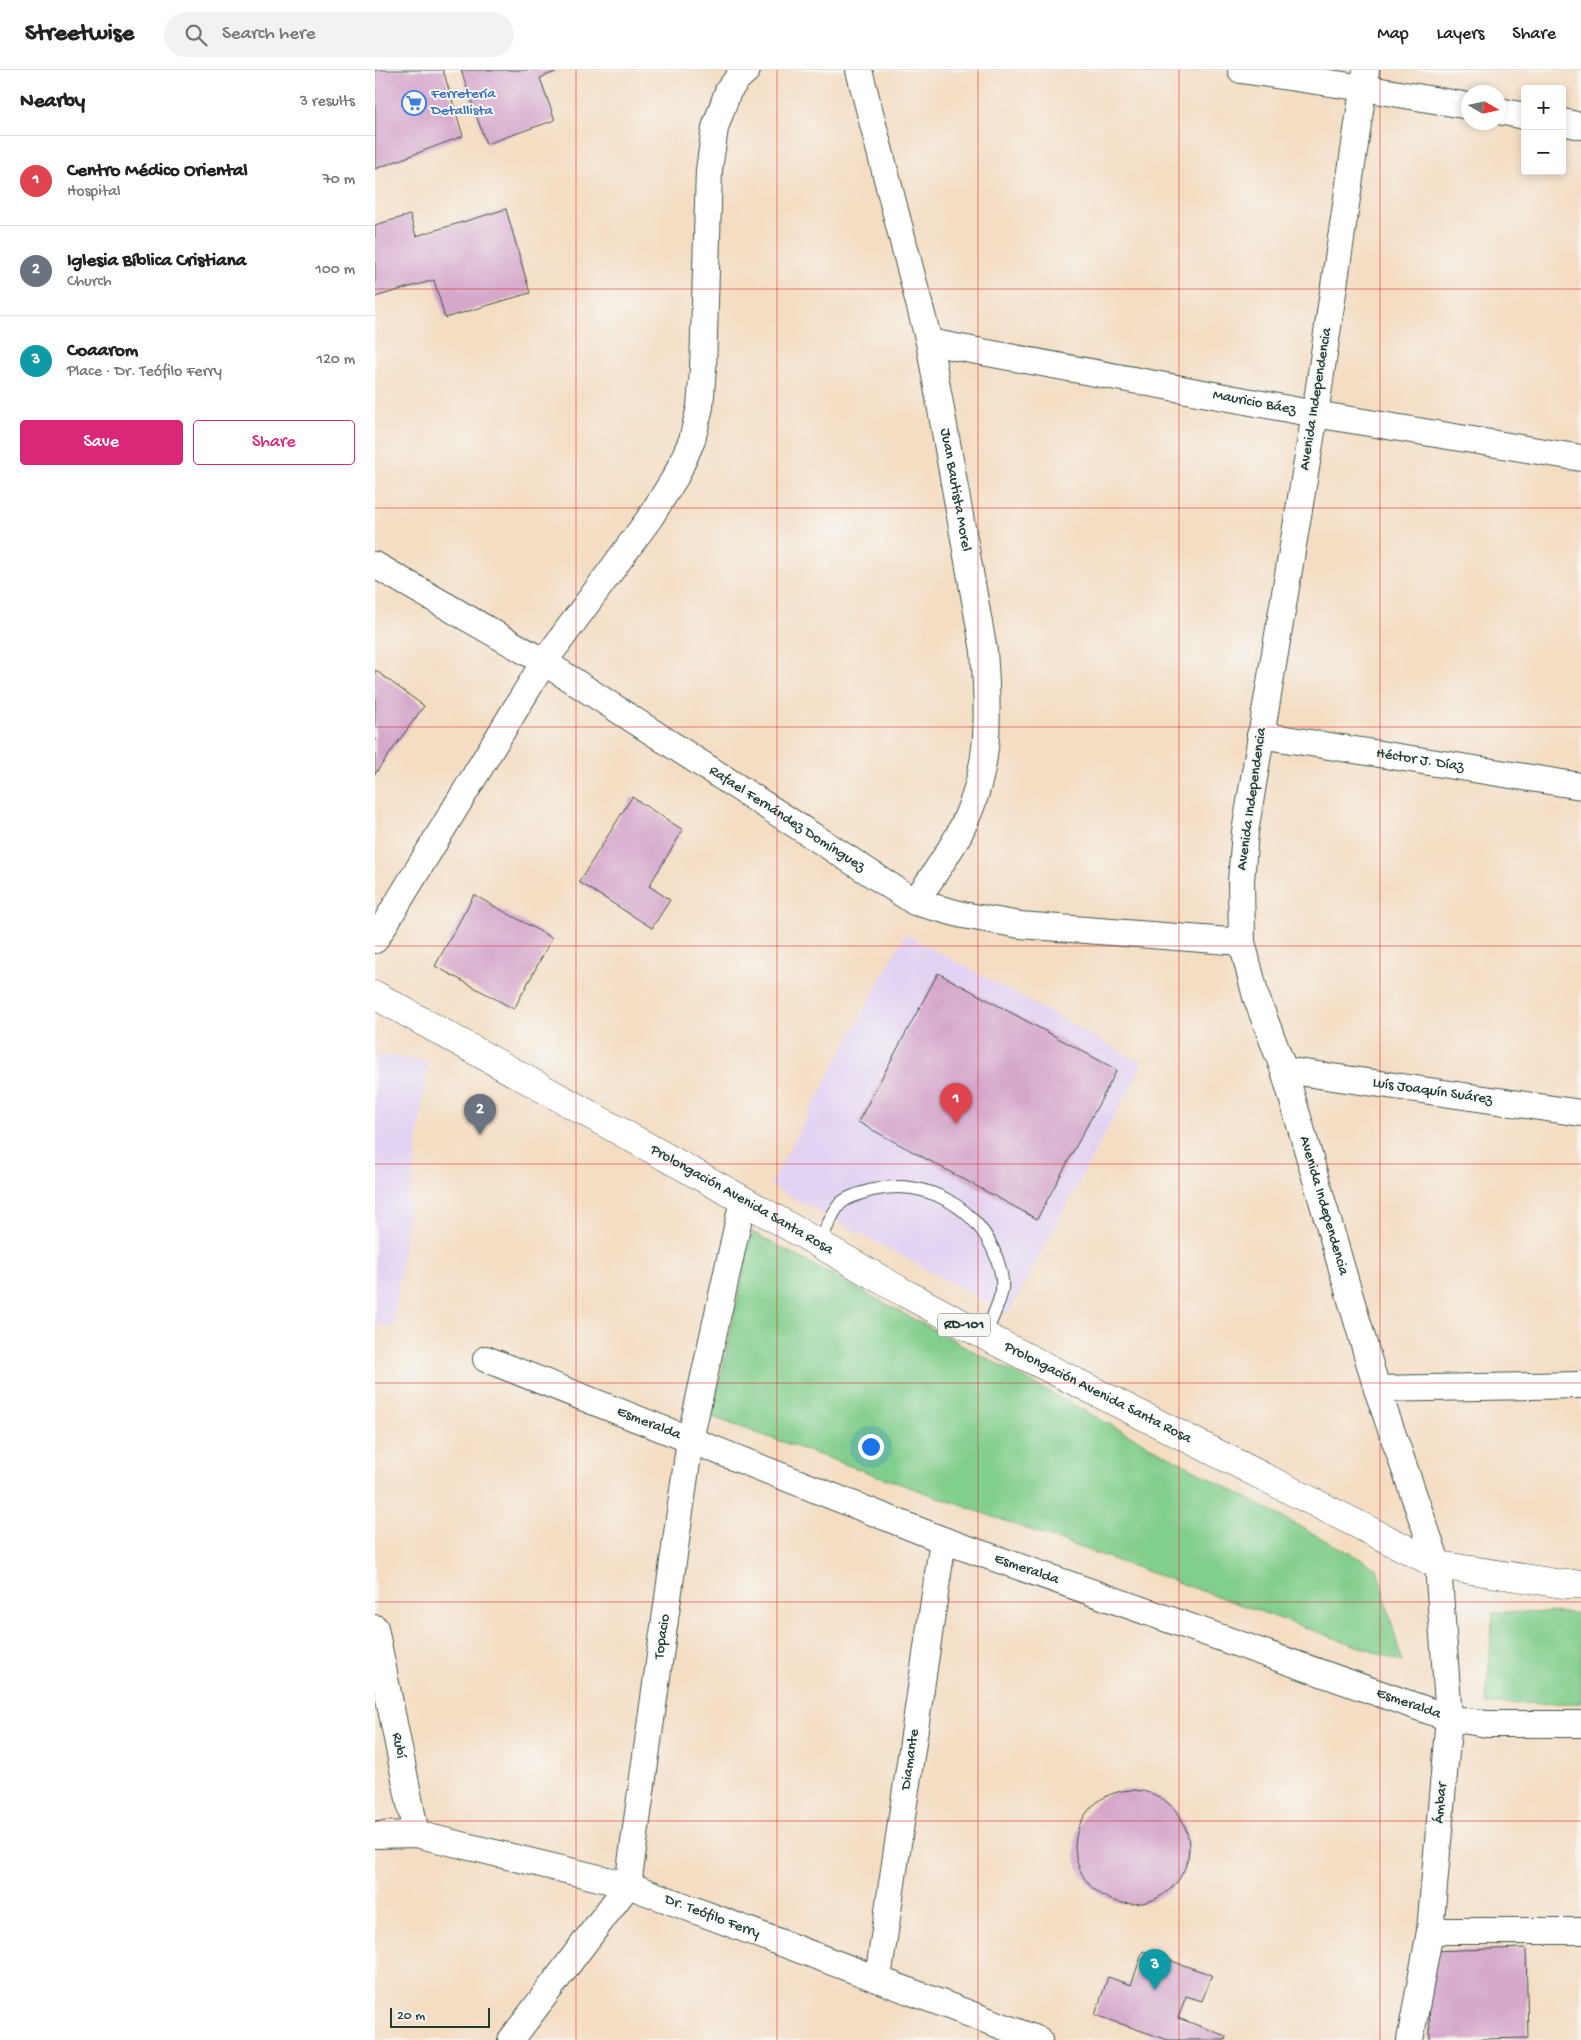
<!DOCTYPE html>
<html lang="en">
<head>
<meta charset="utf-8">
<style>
	body { margin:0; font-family:"Gochi Hand",sans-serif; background:#f2f2f2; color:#222 }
	.controls { position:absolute; right:15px; top:15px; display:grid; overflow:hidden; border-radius:5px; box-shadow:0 2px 8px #0003 }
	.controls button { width:45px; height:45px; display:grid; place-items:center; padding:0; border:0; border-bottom:1px solid #e0e0e0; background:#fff; color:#222; font:25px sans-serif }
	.compass { position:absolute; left:1086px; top:15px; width:45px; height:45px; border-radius:50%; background:#fff; box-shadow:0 2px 8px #0003; rotate:99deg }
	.scale { position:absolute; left:15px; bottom:12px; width:100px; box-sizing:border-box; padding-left:5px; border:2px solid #1f3d34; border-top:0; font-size:14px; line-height:18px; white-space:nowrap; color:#1f3d34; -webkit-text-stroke:4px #f6f6f2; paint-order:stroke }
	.you { position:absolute; left:495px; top:1376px; width:18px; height:18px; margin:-12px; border:4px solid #fff; border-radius:50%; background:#1a73e8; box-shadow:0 0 0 8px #1a73e833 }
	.badge { display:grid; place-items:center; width:32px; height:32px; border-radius:50%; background:#db2777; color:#fff; font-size:16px; font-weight:700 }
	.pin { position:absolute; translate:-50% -41px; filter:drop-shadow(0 1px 2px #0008) }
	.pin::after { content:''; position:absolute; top:26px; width:18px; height:15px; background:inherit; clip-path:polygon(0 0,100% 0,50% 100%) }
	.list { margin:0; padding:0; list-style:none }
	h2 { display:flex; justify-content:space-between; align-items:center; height:65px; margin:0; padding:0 20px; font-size:21px }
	h2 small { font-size:16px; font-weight:400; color:#767676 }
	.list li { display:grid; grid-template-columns:32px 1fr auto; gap:15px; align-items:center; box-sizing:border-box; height:90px; padding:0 20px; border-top:1px solid #e0e0e0 }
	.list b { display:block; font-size:19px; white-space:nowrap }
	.list p { margin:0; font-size:16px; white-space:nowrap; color:#767676 }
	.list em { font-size:16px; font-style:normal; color:#767676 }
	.actions { display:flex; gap:10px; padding:15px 20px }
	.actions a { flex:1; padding:11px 0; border:1px solid #db2777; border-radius:5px; text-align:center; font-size:18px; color:#db2777 }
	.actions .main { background:#db2777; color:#fff }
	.icon { flex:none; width:28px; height:28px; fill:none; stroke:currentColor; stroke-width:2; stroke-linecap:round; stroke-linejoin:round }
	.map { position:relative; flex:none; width:1206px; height:1970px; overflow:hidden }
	header { display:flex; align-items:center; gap:30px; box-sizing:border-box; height:70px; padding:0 25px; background:#fff; border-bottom:1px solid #e0e0e0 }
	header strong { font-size:24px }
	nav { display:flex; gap:28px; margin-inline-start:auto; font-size:18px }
	.search { width:350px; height:45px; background:#f2f2f2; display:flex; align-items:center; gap:12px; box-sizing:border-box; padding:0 18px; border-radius:28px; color:#767676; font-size:19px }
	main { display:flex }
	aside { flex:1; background:#fff }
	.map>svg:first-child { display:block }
	.built { fill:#e3d3f2 }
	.green { fill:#82ce8c; stroke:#508660 }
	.building { fill:#d5a7cb }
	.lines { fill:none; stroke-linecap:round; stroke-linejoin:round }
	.service-casing { stroke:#3f5549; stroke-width:14 }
	.minor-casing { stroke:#3f5549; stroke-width:28 }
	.primary-casing { stroke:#3f5549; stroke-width:29 }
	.service { stroke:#fff; stroke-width:12 }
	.minor { stroke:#fff; stroke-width:26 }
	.primary { stroke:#fff; stroke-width:28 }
	.grid { fill:none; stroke:#d62828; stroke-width:1; stroke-opacity:0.55 }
	.labels { text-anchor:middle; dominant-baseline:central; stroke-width:4; stroke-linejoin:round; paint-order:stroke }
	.shield { fill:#f6f6f2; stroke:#60746d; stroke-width:1 }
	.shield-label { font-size:14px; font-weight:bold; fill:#1f3d34 }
	.shop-label { font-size:15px; fill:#366cbe; stroke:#f6f6f2; text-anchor:start }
	.street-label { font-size:15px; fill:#1f3d34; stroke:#f6f6f2 }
</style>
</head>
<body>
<header>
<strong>Streetwise</strong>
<div class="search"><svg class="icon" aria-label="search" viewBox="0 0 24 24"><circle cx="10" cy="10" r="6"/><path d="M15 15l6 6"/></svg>Search here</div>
<nav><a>Map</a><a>Layers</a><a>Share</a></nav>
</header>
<main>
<aside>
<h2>Nearby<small>3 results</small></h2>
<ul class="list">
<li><span class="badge" style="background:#e0444e">1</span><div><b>Centro Médico Oriental</b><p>Hospital</p></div><em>70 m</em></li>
<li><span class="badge" style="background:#6b7280">2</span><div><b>Iglesia Bíblica Cristiana</b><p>Church</p></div><em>100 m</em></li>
<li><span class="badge" style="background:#0f9aa8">3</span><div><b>Coaarom</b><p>Place · Dr. Teófilo Ferry</p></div><em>120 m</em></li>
</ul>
<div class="actions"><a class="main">Save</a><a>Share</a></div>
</aside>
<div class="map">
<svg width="1206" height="1970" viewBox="0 0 1206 1970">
	<rect width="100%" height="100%" fill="#f6f6f2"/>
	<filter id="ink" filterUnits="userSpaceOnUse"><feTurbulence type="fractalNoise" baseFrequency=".02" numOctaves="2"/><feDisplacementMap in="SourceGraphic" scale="10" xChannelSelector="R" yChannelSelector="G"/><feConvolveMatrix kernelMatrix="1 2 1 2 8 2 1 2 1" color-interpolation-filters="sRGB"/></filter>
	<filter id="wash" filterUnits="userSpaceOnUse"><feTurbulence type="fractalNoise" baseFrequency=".0096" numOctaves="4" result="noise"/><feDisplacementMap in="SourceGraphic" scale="20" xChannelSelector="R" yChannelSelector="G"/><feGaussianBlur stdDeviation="1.12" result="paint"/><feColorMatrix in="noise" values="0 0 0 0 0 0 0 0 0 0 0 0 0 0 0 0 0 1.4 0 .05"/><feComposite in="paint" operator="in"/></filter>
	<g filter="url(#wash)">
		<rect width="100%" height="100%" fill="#f4ddc3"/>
		<g class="built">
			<polygon points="530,864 768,993 633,1244 395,1115"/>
			<polygon points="0,984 53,991 18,1257 0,1255"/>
		</g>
		<g class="green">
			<polygon points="377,1162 1002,1498 1027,1592 337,1347"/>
			<polygon points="1118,1542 1206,1543 1206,1633 1111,1634"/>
		</g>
		<g id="blocks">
			<g class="building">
				<polygon points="0,0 68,0 88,66 0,99"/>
				<polygon points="86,0 185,0 165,8 180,50 111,74"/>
				<polygon points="131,139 155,223 70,248 59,210 0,227 0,155 35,145 41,166"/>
				<polygon points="0,600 49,636 0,704"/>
				<polygon points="257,727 308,760 274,816 295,830 277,858 204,812"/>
				<polygon points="99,825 177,868 139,939 60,896"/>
				<polygon points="563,903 742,1000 662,1149 483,1052"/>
				<circle cx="757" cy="1777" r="57"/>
				<polygon points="1151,1878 1153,1968 1055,1970 1053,1881"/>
				<polygon points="768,1881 837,1905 827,1931 811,1926 803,1948 851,1966 850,1970 793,1970 720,1945 733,1907 756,1915"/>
			</g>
		</g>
	</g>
	<g filter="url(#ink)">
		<use href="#blocks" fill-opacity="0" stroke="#3f5549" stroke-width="1"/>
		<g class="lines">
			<defs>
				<path id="service" d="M444,1174C449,1164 458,1140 466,1133C474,1126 487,1123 498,1120C551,1107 604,1138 622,1189C625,1198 628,1210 627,1219C625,1233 615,1252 610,1266"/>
				<g id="minor">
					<path id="s1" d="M484,0L554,272L609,581C614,649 616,702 584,764C571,788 555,810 540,832"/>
					<polyline points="866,0 989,18 1094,36"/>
					<path id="s2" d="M991,0L940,344L870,762L866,811L867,872L881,927L909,1000L1002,1319L1063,1495L1074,1648L1055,1861L1035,1970"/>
					<polyline points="1124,41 1150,46"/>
					<polyline points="1187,52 1206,56"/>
					<path id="s3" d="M554,272L940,344L1206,388"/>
					<path id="s4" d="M0,495L169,592L540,832L588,845L645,855L867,872"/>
					<path id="s5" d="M885,665L1206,716"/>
					<polyline points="0,870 169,592 274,449 301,406 317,370 325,337 328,299 334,100 340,58 353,21 363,8 372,0"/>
					<path id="s6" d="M909,1000L1206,1043"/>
					<path id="s7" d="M111,1289L568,1470L1074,1648L1112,1654H1206"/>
					<polyline points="1002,1319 1206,1315"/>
					<path id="s8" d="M0,1558L41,1764"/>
					<path id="s9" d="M0,1765L41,1764L253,1815L664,1970"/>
					<polyline points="1055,1861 1206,1861"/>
					<path id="s10" d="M503,1908L568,1470"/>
					<path id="s11" d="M136,1970L253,1815L315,1370L368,1130"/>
				</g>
				<g id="primary">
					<path id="s12" d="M0,925L368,1130L526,1221L610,1266L1063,1495L1188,1514H1206"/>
				</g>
			</defs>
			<use href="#service" class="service-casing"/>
			<use href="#minor" class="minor-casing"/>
			<use href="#primary" class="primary-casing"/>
			<use href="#service" class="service"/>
			<use href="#minor" class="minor"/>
			<use href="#primary" class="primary"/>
		</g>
	</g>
	<path class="grid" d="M201,0V1970M402,0V1970M603,0V1970M804,0V1970M1005,0V1970M0,219H1206M0,438H1206M0,657H1206M0,876H1206M0,1094H1206M0,1313H1206M0,1532H1206M0,1751H1206"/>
	<defs>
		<symbol id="supermarket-ring" viewBox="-11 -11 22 22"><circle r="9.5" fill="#f6f6f2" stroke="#3f7fe0" stroke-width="1.5"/><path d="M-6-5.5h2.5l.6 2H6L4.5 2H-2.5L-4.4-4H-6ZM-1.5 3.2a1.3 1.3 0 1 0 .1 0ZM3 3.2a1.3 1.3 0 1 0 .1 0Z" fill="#3f7fe0"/></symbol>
	</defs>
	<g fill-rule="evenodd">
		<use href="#supermarket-ring" x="25" y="19" width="28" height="28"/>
	</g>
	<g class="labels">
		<rect class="shield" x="563" y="1243.5" width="52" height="23" rx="4"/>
		<g class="shield-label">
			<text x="589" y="1255">RD-101</text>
		</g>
		<g class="shop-label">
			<text x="56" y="24">Ferretería<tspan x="56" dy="17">Detallista</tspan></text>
		</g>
		<g class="street-label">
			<text transform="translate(941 329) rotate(-81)">Avenida Independencia</text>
			<text stroke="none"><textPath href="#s3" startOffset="331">Mauricio Báez</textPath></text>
			<text stroke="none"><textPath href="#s1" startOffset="431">Juan Bautista Morel</textPath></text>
			<text stroke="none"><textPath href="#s5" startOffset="162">Héctor J. Díaz</textPath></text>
			<text transform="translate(877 729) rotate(-82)">Avenida Independencia</text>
			<text stroke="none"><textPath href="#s4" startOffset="484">Rafael Fernández Domínguez</textPath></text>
			<text stroke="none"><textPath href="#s6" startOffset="150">Luís Joaquín Suárez</textPath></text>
			<text stroke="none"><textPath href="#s12" startOffset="420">Prolongación Avenida Santa Rosa</textPath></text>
			<text stroke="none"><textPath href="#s2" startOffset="1158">Avenida Independencia</textPath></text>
			<text stroke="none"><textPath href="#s12" startOffset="825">Prolongación Avenida Santa Rosa</textPath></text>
			<text stroke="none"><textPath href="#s7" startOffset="175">Esmeralda</textPath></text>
			<text stroke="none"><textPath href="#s7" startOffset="580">Esmeralda</textPath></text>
			<text stroke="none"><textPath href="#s11" startOffset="445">Topacio</textPath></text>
			<text stroke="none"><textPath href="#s7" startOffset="985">Esmeralda</textPath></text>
			<text stroke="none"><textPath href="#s8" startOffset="120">Rubí</textPath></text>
			<text stroke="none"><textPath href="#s10" startOffset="221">Diamante</textPath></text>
			<text transform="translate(1066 1733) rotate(-85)">Ámbar</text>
			<text stroke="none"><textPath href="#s9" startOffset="349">Dr. Teófilo Ferry</textPath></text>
		</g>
	</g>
</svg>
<div class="controls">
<button>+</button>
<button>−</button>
</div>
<svg class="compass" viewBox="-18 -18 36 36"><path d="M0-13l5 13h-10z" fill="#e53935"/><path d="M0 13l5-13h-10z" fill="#767676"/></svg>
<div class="scale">20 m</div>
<div class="you"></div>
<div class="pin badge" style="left:581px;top:1054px;background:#e0444e">1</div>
<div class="pin badge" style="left:105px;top:1065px;background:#6b7280">2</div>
<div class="pin badge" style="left:780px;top:1920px;background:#0f9aa8">3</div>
</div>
</main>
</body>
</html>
